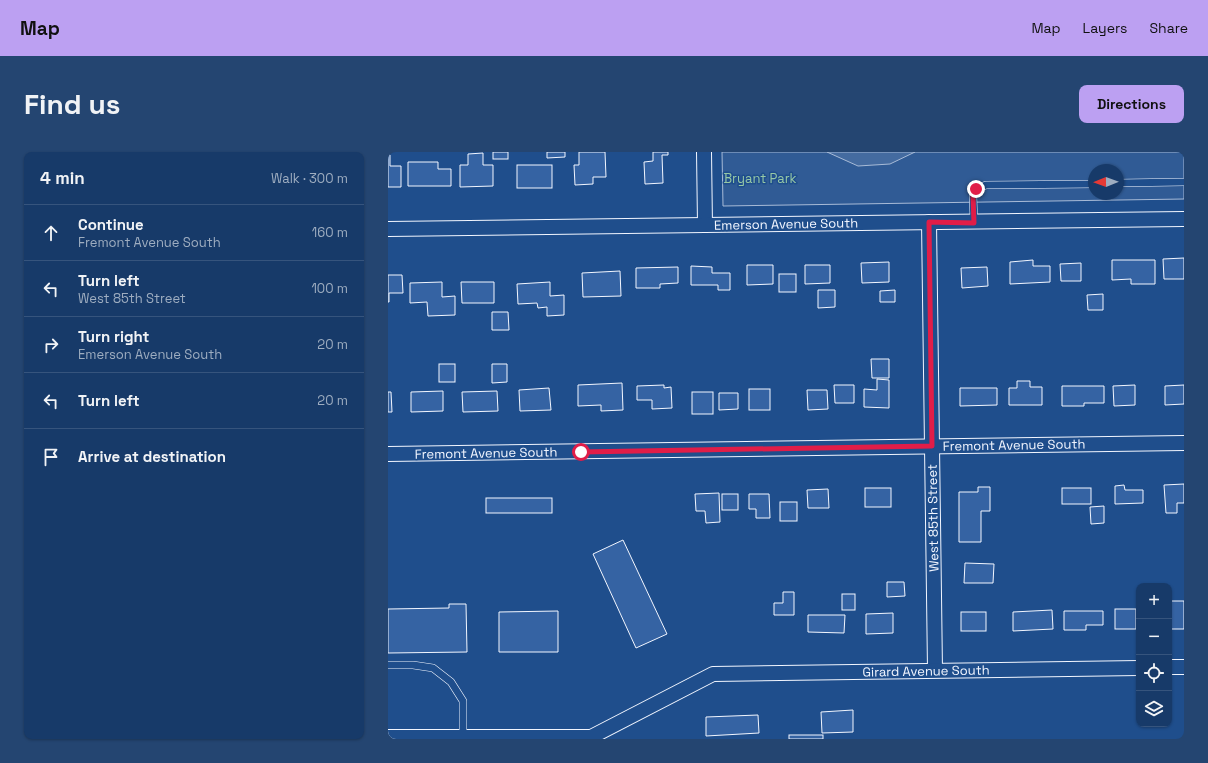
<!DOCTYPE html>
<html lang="en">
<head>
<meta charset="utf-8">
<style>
	body { margin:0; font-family:"Space Grotesk",sans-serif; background:#244571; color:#f1f3f6 }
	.controls { position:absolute; right:12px; bottom:12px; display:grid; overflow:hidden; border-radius:8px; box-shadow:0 1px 3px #0004 }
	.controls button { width:36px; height:36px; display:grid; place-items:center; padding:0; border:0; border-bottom:1px solid #36547d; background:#173a69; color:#f1f3f6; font:20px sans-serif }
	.compass { position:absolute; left:700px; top:12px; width:36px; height:36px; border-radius:50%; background:#173a69; box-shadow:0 1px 3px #0004; rotate:269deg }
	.stop { position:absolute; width:12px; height:12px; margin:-9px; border:3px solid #e11d48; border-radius:50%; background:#fff }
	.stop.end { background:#e11d48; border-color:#fff; box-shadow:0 1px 4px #0008 }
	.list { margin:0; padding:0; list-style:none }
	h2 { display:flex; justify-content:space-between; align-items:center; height:52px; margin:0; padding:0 16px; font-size:17px }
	h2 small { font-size:13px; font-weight:400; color:#9eadc0 }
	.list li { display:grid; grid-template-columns:26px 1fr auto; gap:12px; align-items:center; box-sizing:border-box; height:56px; padding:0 16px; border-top:1px solid #36547d }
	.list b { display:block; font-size:15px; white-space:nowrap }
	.list p { margin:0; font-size:13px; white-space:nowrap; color:#9eadc0 }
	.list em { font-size:13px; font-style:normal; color:#9eadc0 }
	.icon { flex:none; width:22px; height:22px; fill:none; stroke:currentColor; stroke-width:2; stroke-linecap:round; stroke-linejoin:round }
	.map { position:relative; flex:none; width:796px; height:587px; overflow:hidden; border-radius:8px }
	header { display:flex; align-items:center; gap:24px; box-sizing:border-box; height:56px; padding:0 20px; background:#bca0f2; color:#111 }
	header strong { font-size:19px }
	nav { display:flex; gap:22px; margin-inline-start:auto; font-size:14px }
	.intro { display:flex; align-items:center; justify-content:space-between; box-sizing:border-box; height:96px; padding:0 24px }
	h1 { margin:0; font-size:28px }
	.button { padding:10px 18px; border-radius:8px; background:#bca0f2; color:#111; font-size:14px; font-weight:700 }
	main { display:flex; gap:24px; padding:0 24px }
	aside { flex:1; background:#173a69; border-radius:8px; box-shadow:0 1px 3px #0004 }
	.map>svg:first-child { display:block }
	.built { fill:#305b95; stroke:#a8bbd7; fill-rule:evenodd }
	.water { fill:#446ba0; stroke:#a8bbd7 }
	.building { fill:#3563a3; stroke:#f2f6ff }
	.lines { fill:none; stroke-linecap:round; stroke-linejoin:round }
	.service-casing { stroke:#f2f6ff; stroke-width:8 }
	.minor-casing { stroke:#f2f6ff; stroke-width:16 }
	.service { stroke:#1f4e8c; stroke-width:7 }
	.minor { stroke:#1f4e8c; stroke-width:14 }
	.route { stroke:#e11d48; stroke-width:5 }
	.labels { text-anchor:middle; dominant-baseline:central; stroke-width:3; stroke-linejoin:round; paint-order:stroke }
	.park-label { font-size:13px; fill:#97c8a6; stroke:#1f4e8c }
	.street-label { font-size:13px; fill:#f2f6ff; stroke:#1f4e8c }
</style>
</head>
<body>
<header>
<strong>Map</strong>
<nav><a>Map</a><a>Layers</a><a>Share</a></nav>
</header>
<div class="intro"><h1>Find us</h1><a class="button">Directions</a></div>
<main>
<aside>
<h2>4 min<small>Walk · 300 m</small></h2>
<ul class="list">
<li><svg class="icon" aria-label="ahead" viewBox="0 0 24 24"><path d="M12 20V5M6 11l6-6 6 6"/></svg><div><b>Continue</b><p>Fremont Avenue South</p></div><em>160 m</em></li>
<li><svg class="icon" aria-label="left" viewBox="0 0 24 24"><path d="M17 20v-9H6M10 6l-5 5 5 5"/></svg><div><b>Turn left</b><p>West 85th Street</p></div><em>100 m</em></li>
<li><svg class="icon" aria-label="right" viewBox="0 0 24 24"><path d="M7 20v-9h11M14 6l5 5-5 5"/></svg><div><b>Turn right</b><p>Emerson Avenue South</p></div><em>20 m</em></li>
<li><svg class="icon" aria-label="left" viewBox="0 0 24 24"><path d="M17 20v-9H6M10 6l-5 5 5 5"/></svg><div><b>Turn left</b></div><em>20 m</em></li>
<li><svg class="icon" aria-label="arrive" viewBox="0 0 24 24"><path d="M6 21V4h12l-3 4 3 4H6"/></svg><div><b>Arrive at destination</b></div></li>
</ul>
</aside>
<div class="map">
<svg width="796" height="587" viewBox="0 0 796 587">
	<rect width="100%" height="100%" fill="#1f4e8c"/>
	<path class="built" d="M334,0H796V47L335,54ZM706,18H730V42H706Z"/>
	<polygon class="water" points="439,0 527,0 502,12 470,14"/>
	<g class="building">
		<rect x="105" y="0" width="15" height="7"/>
		<polygon points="159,0 177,0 177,5 159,6"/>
		<polygon points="191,0 217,0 218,25 205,25 205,32 187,33 186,13 191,13"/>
		<polygon points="265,0 280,0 280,3 274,3 275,31 257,32 256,10 265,9"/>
		<polygon points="95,1 95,13 105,13 105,34 72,35 72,13 80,13 80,2"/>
		<polygon points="0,3 2,3 2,14 13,14 13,35 0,35"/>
		<polygon points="20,10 50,10 50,17 63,17 63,34 20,34"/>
		<rect x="129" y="13" width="35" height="23"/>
		<polygon points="796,106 796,127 776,127 775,107"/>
		<polygon points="645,108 645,114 662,114 662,130 622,132 622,110"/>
		<polygon points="724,108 767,108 767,132 743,132 743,127 724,128"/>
		<polygon points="501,110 501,130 474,131 473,111"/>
		<polygon points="693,111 693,129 673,129 672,112"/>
		<polygon points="359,113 385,113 385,132 359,133"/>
		<polygon points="417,113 442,113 442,131 417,132"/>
		<polygon points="303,114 324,115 324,121 342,121 342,138 330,138 330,133 303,133"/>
		<polygon points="290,115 290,131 272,132 272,136 248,136 248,116"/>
		<polygon points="599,115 600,134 574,136 573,116"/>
		<polygon points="232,119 233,144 195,145 194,121"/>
		<rect x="391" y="122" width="17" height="18"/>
		<polygon points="0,123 14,123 15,141 1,141 1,150 0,150"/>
		<polygon points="54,130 54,145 67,144 67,163 40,164 39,150 22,151 22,131"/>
		<polygon points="73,130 106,130 106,151 74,151"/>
		<polygon points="162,130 162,144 176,143 176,163 159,164 159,155 150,156 149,151 130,152 129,132"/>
		<polygon points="430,138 447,138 447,155 430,156"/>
		<polygon points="507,138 507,150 492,150 492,139"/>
		<polygon points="715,142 715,158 700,158 699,143"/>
		<polygon points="104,160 120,160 121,178 104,178"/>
		<polygon points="483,207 501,207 501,226 484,226"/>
		<rect x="51" y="212" width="16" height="18"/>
		<polygon points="104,212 119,212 119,230 104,231"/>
		<polygon points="489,227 501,228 501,256 476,255 476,237 489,238"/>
		<polygon points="629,229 642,229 642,235 654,235 654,253 621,253 621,236 629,236"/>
		<polygon points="234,231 235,258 213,259 213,253 190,254 190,233"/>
		<polygon points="276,233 276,236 283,235 284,256 264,257 264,248 249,248 249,234"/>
		<polygon points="446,233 466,233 466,251 447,251"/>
		<polygon points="747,233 747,253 726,254 725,234"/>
		<polygon points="796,233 796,252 777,253 777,234"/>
		<polygon points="674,234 716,234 716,251 696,251 696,254 674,254"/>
		<polygon points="161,236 163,258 132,259 131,238"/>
		<polygon points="572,236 609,236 609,253 572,254"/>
		<rect x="361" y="237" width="21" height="21"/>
		<polygon points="419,238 439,238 440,257 420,258"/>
		<polygon points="55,239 55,259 23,260 23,240"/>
		<polygon points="109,239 110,259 75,260 74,240"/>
		<polygon points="0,240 3,240 4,260 0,260"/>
		<rect x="304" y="240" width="21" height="22"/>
		<polygon points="331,241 350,241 350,257 331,258"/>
		<polygon points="796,332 796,351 789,351 789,361 778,361 776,333"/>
		<polygon points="736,333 737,338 755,338 755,351 727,352 727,334"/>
		<polygon points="590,335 602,335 602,359 593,359 593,390 571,390 571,340 590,340"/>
		<rect x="477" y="336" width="26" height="19"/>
		<rect x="674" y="336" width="29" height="16"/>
		<polygon points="440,337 441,356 420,356 419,338"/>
		<polygon points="331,341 332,370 318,371 317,359 308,359 307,342"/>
		<rect x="334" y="342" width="16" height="16"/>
		<polygon points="361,342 381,342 382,366 368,366 368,357 361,357"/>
		<rect x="98" y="346" width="66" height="15"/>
		<rect x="392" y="350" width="17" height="19"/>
		<polygon points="716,354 716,371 703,372 702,355"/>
		<polygon points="235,388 279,482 248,496 205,402"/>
		<polygon points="577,411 606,412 605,431 576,431"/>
		<polygon points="499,430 516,430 517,444 499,445"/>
		<polygon points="395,440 406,440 406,463 386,463 386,451 395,451"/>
		<rect x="454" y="442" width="13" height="16"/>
		<rect x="781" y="449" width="15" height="28"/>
		<polygon points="61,452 78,452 79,500 0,501 0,457 61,456"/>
		<rect x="727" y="457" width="21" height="20"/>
		<polygon points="664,458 665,477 625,479 625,460"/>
		<polygon points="170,459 170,500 111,500 111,460"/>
		<polygon points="676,459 715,459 715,473 698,473 698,478 676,478"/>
		<rect x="573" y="460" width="25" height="19"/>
		<polygon points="505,461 505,481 478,482 478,462"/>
		<polygon points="420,463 457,463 456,481 420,480"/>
		<polygon points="465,558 465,580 434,581 433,560"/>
		<polygon points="370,563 371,581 318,584 318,565"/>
		<rect x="401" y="583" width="34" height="4"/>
	</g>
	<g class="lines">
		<defs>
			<g id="service">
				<polyline points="730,31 796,30"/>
				<polyline points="586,71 585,44 588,37 598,33 706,32"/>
				<polyline points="0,513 25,513 45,516 63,530 75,549 75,585"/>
			</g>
			<g id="minor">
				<polyline points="316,0 317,73"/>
				<polyline points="541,70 547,518"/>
				<polyline points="0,77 796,67"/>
				<polyline points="0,302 796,291"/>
				<polyline points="781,515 796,515"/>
				<polyline points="0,585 203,585 325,522 751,516"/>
			</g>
		</defs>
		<use href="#service" class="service-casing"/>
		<use href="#minor" class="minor-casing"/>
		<use href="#service" class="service"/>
		<use href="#minor" class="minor"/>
	</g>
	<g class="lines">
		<polyline class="route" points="193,300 544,294 541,70 586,71 585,44 588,37"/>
	</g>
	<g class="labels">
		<g class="park-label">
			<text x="372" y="26">Bryant Park</text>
		</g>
		<g class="street-label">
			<text transform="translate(398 72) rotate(-1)">Emerson Avenue South</text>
			<text transform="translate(626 293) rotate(-1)">Fremont Avenue South</text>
			<text transform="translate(98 301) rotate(-1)">Fremont Avenue South</text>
			<text transform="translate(545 366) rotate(-91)">West 85th Street</text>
			<text transform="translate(538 519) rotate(-1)">Girard Avenue South</text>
		</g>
	</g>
</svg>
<div class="controls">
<button>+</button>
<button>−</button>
<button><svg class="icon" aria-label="locate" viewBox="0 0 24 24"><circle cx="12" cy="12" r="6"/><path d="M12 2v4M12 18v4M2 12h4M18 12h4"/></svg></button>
<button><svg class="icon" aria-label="layers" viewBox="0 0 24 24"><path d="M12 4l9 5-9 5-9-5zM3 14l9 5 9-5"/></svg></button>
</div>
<svg class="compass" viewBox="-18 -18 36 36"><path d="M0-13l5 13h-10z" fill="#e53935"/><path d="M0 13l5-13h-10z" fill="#9eadc0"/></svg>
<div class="stop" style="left:193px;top:300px"></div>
<div class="stop end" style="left:588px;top:37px"></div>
</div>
</main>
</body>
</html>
